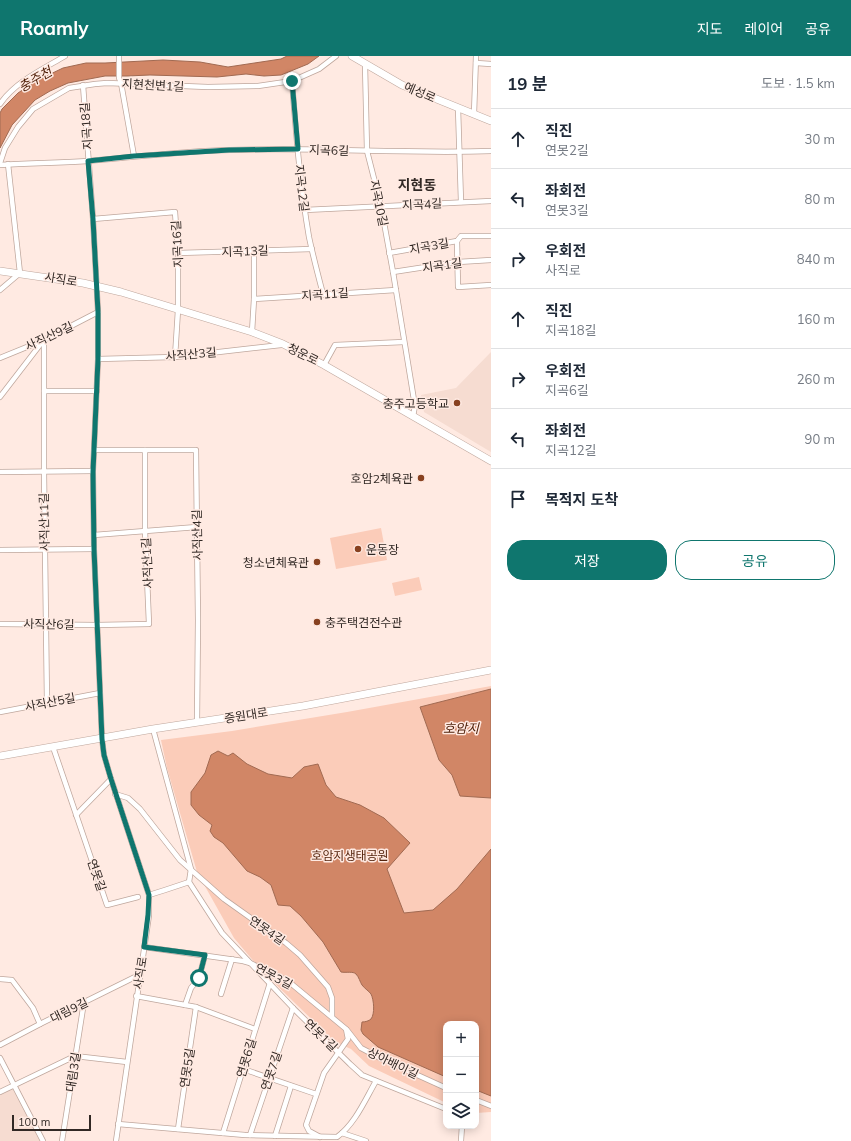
<!DOCTYPE html>
<html lang="ko">
<head>
<meta charset="utf-8">
<style>
	body { margin:0; font-family:Mulish,"Noto Sans KR",sans-serif; background:#f2f2f3; color:#1f2937 }
	.controls { position:absolute; right:12px; bottom:12px; display:grid; overflow:hidden; border-radius:8px; box-shadow:0 2px 10px #0003 }
	.controls button { width:36px; height:36px; display:grid; place-items:center; padding:0; border:0; border-bottom:1px solid #e0e1e3; background:#fff; color:#1f2937; font:20px sans-serif }
	.scale { position:absolute; left:12px; bottom:10px; width:79px; box-sizing:border-box; padding-left:4px; border:2px solid #312824; border-top:0; font-size:11px; line-height:14px; white-space:nowrap; color:#312824; -webkit-text-stroke:3px #ffeae2; paint-order:stroke }
	.stop { position:absolute; width:12px; height:12px; margin:-9px; border:3px solid #0f766e; border-radius:50%; background:#fff }
	.stop.end { background:#0f766e; border-color:#fff; box-shadow:0 1px 4px #0008 }
	.list { margin:0; padding:0; list-style:none }
	h2 { display:flex; justify-content:space-between; align-items:center; height:52px; margin:0; padding:0 16px; font-size:17px }
	h2 small { font-size:13px; font-weight:400; color:#747a83 }
	.list li { display:grid; grid-template-columns:26px 1fr auto; gap:12px; align-items:center; box-sizing:border-box; height:60px; padding:0 16px; border-top:1px solid #e0e1e3 }
	.list b { display:block; font-size:15px; white-space:nowrap }
	.list p { margin:0; font-size:13px; white-space:nowrap; color:#747a83 }
	.list em { font-size:13px; font-style:normal; color:#747a83 }
	.actions { display:flex; gap:8px; padding:12px 16px }
	.actions a { flex:1; padding:9px 0; border:1px solid #0f766e; border-radius:16px; text-align:center; font-size:14px; color:#0f766e }
	.actions .main { background:#0f766e; color:#fff }
	.icon { flex:none; width:22px; height:22px; fill:none; stroke:currentColor; stroke-width:2; stroke-linecap:round; stroke-linejoin:round }
	.map { position:relative; flex:none; width:491px; height:1085px; overflow:hidden }
	header { display:flex; align-items:center; gap:24px; box-sizing:border-box; height:56px; padding:0 20px; background:#0f766e; color:#fff }
	header strong { font-size:19px }
	nav { display:flex; gap:22px; margin-inline-start:auto; font-size:14px }
	main { display:flex }
	aside { flex:1; background:#fff }
	.map>svg:first-child { display:block }
	.built { fill:#f6dcd1 }
	.green { fill:#fbccb9 }
	.water { fill:#d18666; stroke:#a16a52 }
	.lines { fill:none; stroke-linecap:round; stroke-linejoin:round }
	.street-casing { stroke:#bfa79d; stroke-width:6 }
	.secondary-casing { stroke:#bfa79d; stroke-width:8 }
	.street { stroke:#fff; stroke-width:4.5 }
	.secondary { stroke:#fff; stroke-width:7 }
	.route { stroke:#0f766e; stroke-width:5 }
	.poi-dot { fill:#884120; stroke:#ffeae2; stroke-width:1.5 }
	.labels { text-anchor:middle; dominant-baseline:central; stroke-width:3; stroke-linejoin:round; paint-order:stroke }
	.street-label { font-size:12px; fill:#312824; stroke:#ffeae2 }
	.poi-label { font-size:12px; fill:#312824; stroke:#ffeae2; text-anchor:end }
	.park-label { font-size:12px; fill:#54230c; stroke:#ffeae2 }
	.water-label { font-size:13px; font-style:italic; fill:#4c1c05; stroke:#ffeae2 }
	.quarter-label { font-size:14px; font-weight:bold; fill:#312824; stroke:#ffeae2 }
</style>
</head>
<body>
<header>
<strong>Roamly</strong>
<nav><a>지도</a><a>레이어</a><a>공유</a></nav>
</header>
<main>
<div class="map">
<svg width="491" height="1085" viewBox="0 0 491 1085">
	<rect width="100%" height="100%" fill="#ffeae2"/>
	<g class="built">
		<polygon points="491,296 491,396 424,356 421,339 456,332"/>
		<polygon points="14,1032 40,1085 0,1085 0,1039"/>
	</g>
	<g class="green">
		<polygon points="381,472 387,504 336,513 330,482"/>
		<polygon points="419,521 422,534 395,540 392,527"/>
		<polygon points="491,630 491,1056 476,1057 476,968 446,968 446,1047 440,1044 369,1010 351,993 335,986 262,915 234,882 197,816 167,712 161,684 232,675 347,656"/>
	</g>
	<g class="water">
		<polygon points="287,0 319,0 308,8 281,19 264,20 246,18 217,21 150,19 127,20 105,20 68,27 50,35 35,44 12,69 0,92 0,57 2,53 18,37 36,25 63,12 86,7 105,7 163,4 200,6 228,11 281,3"/>
		<polygon points="491,633 491,742 460,740 452,719 439,704 420,651"/>
		<path d="M218,695L228,700L233,697L247,708L268,718L292,722L304,711L318,708L326,729L336,741L360,749L384,762L410,787L387,813L404,857L433,854L457,833L491,793V1040L476,1034V968H446V1021L378,991L363,978L361,974L362,966C365,966 369,965 371,963C375,958 374,944 371,938C369,935 365,933 362,929C360,926 359,921 356,918C353,915 346,917 341,916L323,886L301,860L290,850L278,849L271,829L260,821L247,815L223,787L214,781L210,775L212,769L199,759L191,749V736L205,717L211,699Z"/>
	</g>
	<g class="lines">
		<defs>
			<g id="street">
				<polyline points="119,0 119,22 121,27 134,100"/>
				<polyline points="476,7 491,8"/>
				<polyline points="365,8 367,95 381,150 393,216 415,350 413,360"/>
				<path d="M292,25C296,77 300,129 309,181C313,200 318,219 323,238"/>
				<polyline points="83,29 93,163 98,256 98,303 93,415 94,493 102,683 104,699 111,723 149,839 149,859 147,873 116,1085"/>
				<path d="M0,48C15,26 43,13 65,0"/>
				<polyline points="458,52 461,146"/>
				<polyline points="474,58 476,0"/>
				<polyline points="0,107 5,92 18,71 33,53 69,32 95,28 107,27 208,31 258,30 292,25 319,13 336,0"/>
				<path d="M0,109C29,107 59,107 88,105C135,101 183,95 230,94C317,91 404,98 491,95"/>
				<polyline points="305,154 491,145"/>
				<polyline points="93,163 175,156 178,197 178,254 175,301"/>
				<polyline points="457,185 458,231 491,229"/>
				<polyline points="178,197 312,193"/>
				<polyline points="389,197 457,185 461,180 491,180"/>
				<polyline points="393,216 458,206 491,204"/>
				<polyline points="0,234 20,217 8,108"/>
				<polyline points="254,243 396,234"/>
				<polyline points="252,276 254,243 254,195"/>
				<polyline points="44,284 44,416 47,647"/>
				<polyline points="0,302 44,284 98,256"/>
				<polyline points="98,303 175,301 281,289"/>
				<polyline points="324,309 335,289 404,286"/>
				<polyline points="44,335 97,335"/>
				<polyline points="0,341 43,285"/>
				<polyline points="94,394 196,394 198,564 197,666"/>
				<polyline points="0,416 93,415"/>
				<polyline points="94,479 197,471"/>
				<polyline points="0,494 94,493"/>
				<polyline points="0,568 97,569 149,568 145,475 145,394"/>
				<polyline points="0,656 100,637"/>
				<polyline points="153,673 191,813 189,826 222,877 293,952 350,1008 362,1019 446,1053"/>
				<polyline points="53,691 107,849 138,841"/>
				<polyline points="115,738 128,742 140,753 180,804 224,843 286,887 300,899 328,931 332,942 332,960"/>
				<polyline points="76,759 111,723"/>
				<polyline points="149,839 165,834 189,826"/>
				<polyline points="144,891 243,905 250,907 288,925 346,973 348,983 324,1017 306,1069 309,1075 320,1081"/>
				<polyline points="0,923 12,924 33,952 40,968"/>
				<polyline points="221,938 232,903"/>
				<polyline points="136,940 196,951 255,973"/>
				<polyline points="185,949 191,932 199,922 205,899"/>
				<polyline points="347,974 361,992 382,1003 446,1032"/>
				<polyline points="0,989 40,968 139,919"/>
				<polyline points="0,1002 43,1085"/>
				<polyline points="243,1013 316,1038"/>
				<polyline points="0,1036 75,1000 127,1006"/>
				<polyline points="476,1044 491,1050"/>
				<path d="M118,1068L245,1079L337,1081C355,1068 365,1044 376,1025"/>
				<polyline points="178,1073 196,951"/>
				<polyline points="223,1077 270,927"/>
				<polyline points="342,1077 366,1085"/>
				<polyline points="250,1079 293,952"/>
				<polyline points="275,1080 291,1030"/>
				<polyline points="62,1085 84,946"/>
				<polyline points="461,1085 462,1070"/>
			</g>
			<g id="secondary">
				<polyline points="352,0 402,29 491,65"/>
				<polyline points="0,215 83,227 121,236 252,276 283,288 324,309 491,405"/>
				<polyline points="0,700 153,673 303,650 491,614"/>
			</g>
		</defs>
		<use href="#street" class="street-casing"/>
		<use href="#secondary" class="secondary-casing"/>
		<use href="#street" class="street"/>
		<use href="#secondary" class="secondary"/>
	</g>
	<g class="lines">
		<polyline class="route" points="199,922 205,899 144,891 148,859 149,839 111,723 104,699 102,683 94,493 93,416 98,303 98,256 93,163 88,105 134,100 229,94 298,93 292,25"/>
	</g>
	<g class="poi-dot">
		<circle cx="457" cy="347" r="4"/>
		<circle cx="421" cy="422" r="4"/>
		<circle cx="358" cy="493" r="4"/>
		<circle cx="317" cy="506" r="4"/>
		<circle cx="317" cy="566" r="4"/>
	</g>
	<g class="labels">
		<g class="street-label">
			<text transform="translate(153 29) rotate(3)">지현천변1길</text>
			<text transform="translate(420 36) rotate(23)">예성로</text>
			<text transform="translate(86 70) rotate(-94)">지곡18길</text>
			<text transform="translate(329 94) rotate(2)">지곡6길</text>
			<text transform="translate(302 132) rotate(83)">지곡12길</text>
			<text transform="translate(379 147) rotate(78)">지곡10길</text>
			<text transform="translate(422 148) rotate(-3)">지곡4길</text>
			<text transform="translate(177 188) rotate(-93)">지곡16길</text>
			<text transform="translate(429 190) rotate(-10)">지곡3길</text>
			<text transform="translate(245 195) rotate(-2)">지곡13길</text>
			<text transform="translate(442 209) rotate(-8)">지곡1길</text>
			<text transform="translate(61 223) rotate(9)">사직로</text>
			<text transform="translate(325 238) rotate(-4)">지곡11길</text>
			<text transform="translate(49 280) rotate(-25)">사직산9길</text>
			<text transform="translate(191 298) rotate(-5)">사직산3길</text>
			<text transform="translate(303 298) rotate(26)">청운로</text>
			<text transform="translate(44 466) rotate(-91)">사직산11길</text>
			<text transform="translate(197 479) rotate(-91)">사직산4길</text>
			<text transform="translate(147 507) rotate(-93)">사직산1길</text>
			<text transform="translate(49 568) rotate(1)">사직산6길</text>
			<text transform="translate(50 646) rotate(-11)">사직산5길</text>
			<text transform="translate(246 659) rotate(-9)">중원대로</text>
			<text transform="translate(97 819) rotate(71)">연못길</text>
			<text transform="translate(267 874) rotate(35)">연못4길</text>
			<text transform="translate(140 917) rotate(-81)">사직로</text>
			<text transform="translate(274 920) rotate(28)">연못3길</text>
			<text transform="translate(69 954) rotate(-26)">대림9길</text>
			<text transform="translate(321 979) rotate(44)">연못1길</text>
			<text transform="translate(246 1002) rotate(-73)">연못6길</text>
			<text transform="translate(393 1007) rotate(26)">상아배이길</text>
			<text transform="translate(187 1012) rotate(-81)">연못5길</text>
			<text transform="translate(271 1015) rotate(-71)">연못7길</text>
			<text transform="translate(73 1016) rotate(-81)">대림3길</text>
		</g>
		<g class="poi-label">
			<text x="449" y="347">충주고등학교</text>
			<text x="413" y="422">호암2체육관</text>
			<text x="366" y="493" text-anchor="start">운동장</text>
			<text x="309" y="506">청소년체육관</text>
			<text x="325" y="566" text-anchor="start">충주택견전수관</text>
		</g>
		<g class="park-label">
			<text x="350" y="799">호암지생태공원</text>
		</g>
		<g class="water-label">
			<text transform="translate(35 23) rotate(-30)">충주천</text>
			<text x="461" y="672">호암지</text>
		</g>
		<g class="quarter-label">
			<text x="417" y="129">지현동</text>
		</g>
	</g>
</svg>
<div class="controls">
<button>+</button>
<button>−</button>
<button><svg class="icon" aria-label="layers" viewBox="0 0 24 24"><path d="M12 4l9 5-9 5-9-5zM3 14l9 5 9-5"/></svg></button>
</div>
<div class="scale">100 m</div>
<div class="stop" style="left:199px;top:922px"></div>
<div class="stop end" style="left:292px;top:25px"></div>
</div>
<aside>
<h2>19 분<small>도보 · 1.5 km</small></h2>
<ul class="list">
<li><svg class="icon" aria-label="ahead" viewBox="0 0 24 24"><path d="M12 20V5M6 11l6-6 6 6"/></svg><div><b>직진</b><p>연못2길</p></div><em>30 m</em></li>
<li><svg class="icon" aria-label="left" viewBox="0 0 24 24"><path d="M17 20v-9H6M10 6l-5 5 5 5"/></svg><div><b>좌회전</b><p>연못3길</p></div><em>80 m</em></li>
<li><svg class="icon" aria-label="right" viewBox="0 0 24 24"><path d="M7 20v-9h11M14 6l5 5-5 5"/></svg><div><b>우회전</b><p>사직로</p></div><em>840 m</em></li>
<li><svg class="icon" aria-label="ahead" viewBox="0 0 24 24"><path d="M12 20V5M6 11l6-6 6 6"/></svg><div><b>직진</b><p>지곡18길</p></div><em>160 m</em></li>
<li><svg class="icon" aria-label="right" viewBox="0 0 24 24"><path d="M7 20v-9h11M14 6l5 5-5 5"/></svg><div><b>우회전</b><p>지곡6길</p></div><em>260 m</em></li>
<li><svg class="icon" aria-label="left" viewBox="0 0 24 24"><path d="M17 20v-9H6M10 6l-5 5 5 5"/></svg><div><b>좌회전</b><p>지곡12길</p></div><em>90 m</em></li>
<li><svg class="icon" aria-label="arrive" viewBox="0 0 24 24"><path d="M6 21V4h12l-3 4 3 4H6"/></svg><div><b>목적지 도착</b></div></li>
</ul>
<div class="actions"><a class="main">저장</a><a>공유</a></div>
</aside>
</main>
</body>
</html>
